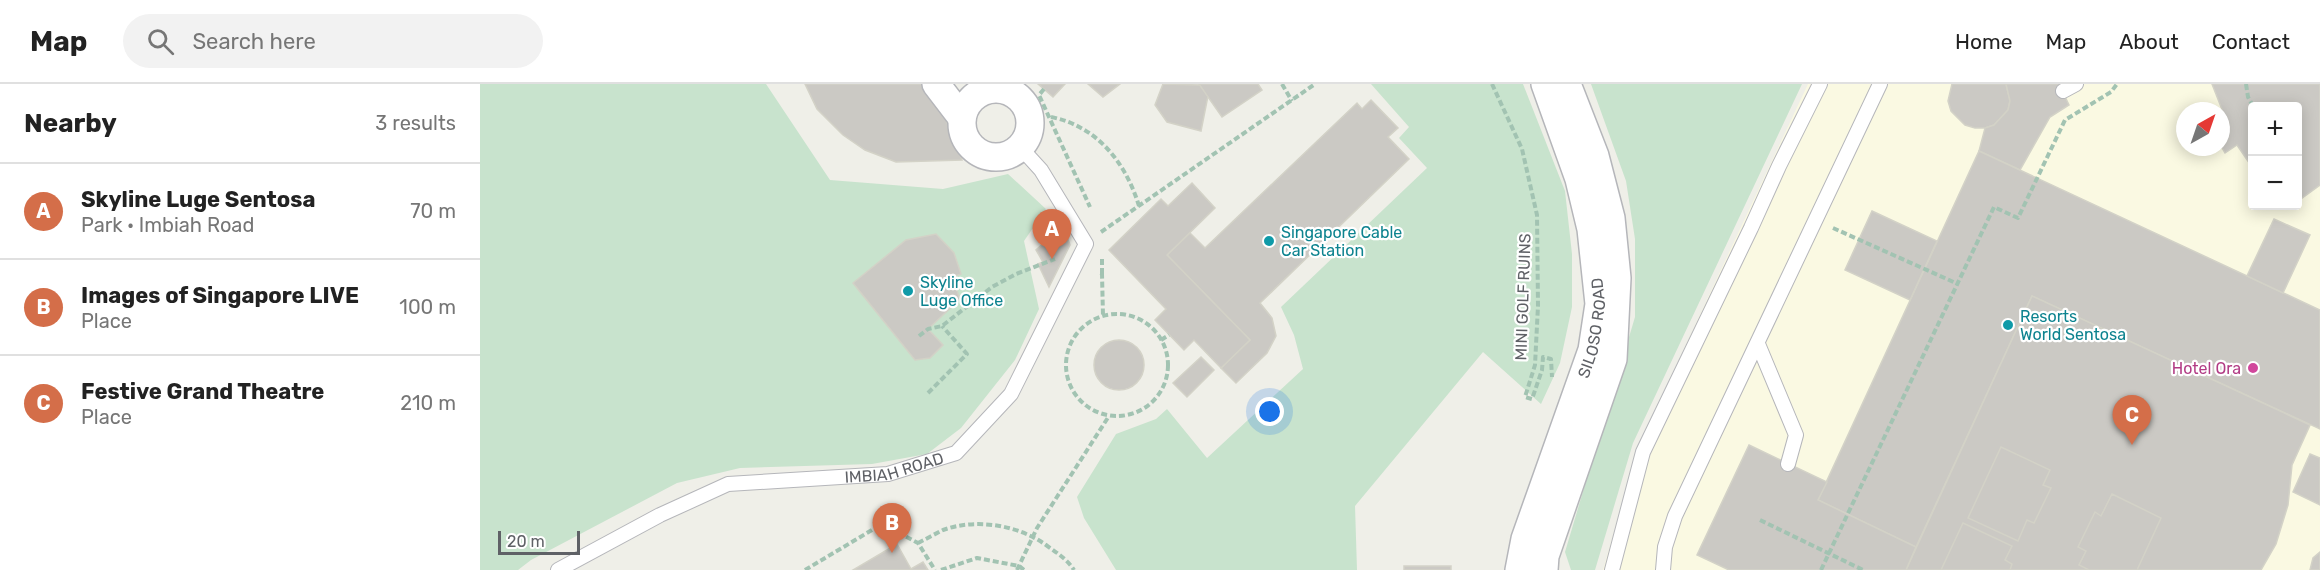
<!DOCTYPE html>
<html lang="en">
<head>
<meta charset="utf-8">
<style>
	body { margin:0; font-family:Rubik,sans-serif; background:#f2f2f2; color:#222 }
	.controls { position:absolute; right:18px; top:18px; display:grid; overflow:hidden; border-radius:6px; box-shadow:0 3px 15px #0003 }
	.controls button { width:54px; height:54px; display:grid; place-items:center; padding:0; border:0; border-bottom:2px solid #e0e0e0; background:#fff; color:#222; font:30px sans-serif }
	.compass { position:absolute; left:1696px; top:18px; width:54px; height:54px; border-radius:50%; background:#fff; box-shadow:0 3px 15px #0003; rotate:40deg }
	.scale { position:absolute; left:18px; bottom:15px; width:82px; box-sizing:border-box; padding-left:6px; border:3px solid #5f6166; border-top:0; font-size:16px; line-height:21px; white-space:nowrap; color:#5f6166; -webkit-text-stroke:4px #fff; paint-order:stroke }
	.you { position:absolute; left:790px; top:328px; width:21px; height:21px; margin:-15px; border:4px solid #fff; border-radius:50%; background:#1a73e8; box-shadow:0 0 0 9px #1a73e833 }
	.badge { display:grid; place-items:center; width:39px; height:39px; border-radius:50%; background:#d46e49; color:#fff; font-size:20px; font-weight:700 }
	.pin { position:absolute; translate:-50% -50px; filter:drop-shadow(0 2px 3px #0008) }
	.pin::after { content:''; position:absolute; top:32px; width:21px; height:18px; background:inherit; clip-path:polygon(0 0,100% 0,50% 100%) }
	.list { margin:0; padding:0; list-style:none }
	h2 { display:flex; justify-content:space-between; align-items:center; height:78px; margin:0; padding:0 24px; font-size:26px }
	h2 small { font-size:20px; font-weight:400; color:#767676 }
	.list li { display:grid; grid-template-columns:39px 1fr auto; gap:18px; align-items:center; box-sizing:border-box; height:96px; padding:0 24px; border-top:2px solid #e0e0e0 }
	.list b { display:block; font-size:22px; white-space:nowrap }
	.list p { margin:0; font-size:20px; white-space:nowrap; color:#767676 }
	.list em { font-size:20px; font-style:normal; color:#767676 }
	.icon { flex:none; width:33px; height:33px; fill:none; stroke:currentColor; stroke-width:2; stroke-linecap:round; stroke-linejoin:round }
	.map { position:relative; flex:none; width:1840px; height:486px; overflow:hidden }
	header { display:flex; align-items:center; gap:36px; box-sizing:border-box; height:84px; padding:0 30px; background:#fff; border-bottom:2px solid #e0e0e0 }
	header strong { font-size:28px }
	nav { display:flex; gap:33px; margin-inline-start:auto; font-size:21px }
	.search { width:420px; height:54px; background:#f2f2f2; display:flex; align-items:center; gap:15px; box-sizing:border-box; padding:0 21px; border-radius:33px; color:#767676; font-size:22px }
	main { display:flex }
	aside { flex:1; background:#fff }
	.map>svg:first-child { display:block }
	.commercial { fill:#faf9e2; fill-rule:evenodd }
	.green { fill:#c8e3cd }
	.building { fill:#cbc9c4; stroke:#d3d2c7; stroke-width:1.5 }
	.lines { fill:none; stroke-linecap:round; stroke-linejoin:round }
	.lane-casing { stroke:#b5b6ba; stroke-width:16 }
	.street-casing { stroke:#b5b6ba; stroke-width:30 }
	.path { stroke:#a2c3b2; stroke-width:4; stroke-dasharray:6 3; stroke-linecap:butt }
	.lane { stroke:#fff; stroke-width:14 }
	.street { stroke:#fff; stroke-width:27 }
	.culture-dot { fill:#0f9aa8; stroke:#fff; stroke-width:2 }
	.hotel-dot { fill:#d1479c; stroke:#fff; stroke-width:2 }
	.labels { text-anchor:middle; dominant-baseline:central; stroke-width:4.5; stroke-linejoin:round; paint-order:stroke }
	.culture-label { font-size:16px; fill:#0d838f; stroke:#fff; text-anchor:start }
	.street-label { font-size:16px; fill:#5f6166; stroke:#fff }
	.hotel-label { font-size:16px; fill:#b23c85; stroke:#fff; text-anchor:end }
</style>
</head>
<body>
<header>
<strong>Map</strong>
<div class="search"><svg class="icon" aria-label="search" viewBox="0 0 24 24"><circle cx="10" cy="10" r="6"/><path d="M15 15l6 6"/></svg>Search here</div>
<nav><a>Home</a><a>Map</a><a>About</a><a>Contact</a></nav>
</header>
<main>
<aside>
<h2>Nearby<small>3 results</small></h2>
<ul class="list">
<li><span class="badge">A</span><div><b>Skyline Luge Sentosa</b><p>Park · Imbiah Road</p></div><em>70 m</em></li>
<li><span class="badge">B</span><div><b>Images of Singapore LIVE</b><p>Place</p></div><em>100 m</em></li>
<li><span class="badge">C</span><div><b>Festive Grand Theatre</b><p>Place</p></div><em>210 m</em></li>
</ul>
</aside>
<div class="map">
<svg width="1840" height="486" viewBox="0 0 1840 486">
	<rect width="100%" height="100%" fill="#efefe8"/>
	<path class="commercial" d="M1328,0H1840V486H1123L1159,361ZM1772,22H1818V122H1772ZM1705,27H1741V63H1705Z"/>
	<g class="green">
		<polygon points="0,0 286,0 350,96 463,105 528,90 566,125 544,157 559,225 535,276 481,344 447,370 392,380 260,384 197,399 51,476 38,486 0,486"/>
		<polygon points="891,0 1043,0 1085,107 1092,170 1092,223 1080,279 1061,320 1003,268 875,422 877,486 636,486 604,434 597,413 636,350 676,335 687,325 727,374 823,285 814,251 801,223 947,84 919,54 929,43"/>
		<polygon points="1111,0 1322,0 1153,359 1115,486 1091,486 1085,468 1155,233 1155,155 1146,97"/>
	</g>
	<g class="building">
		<polygon points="325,0 452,0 482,76 416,78 385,66 363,51 337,25"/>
		<polygon points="558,0 585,0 573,13"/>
		<polygon points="608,0 640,0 623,13"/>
		<polygon points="683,0 720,1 728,12 721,47 687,38 675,21"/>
		<polygon points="719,0 778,0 782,6 742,33"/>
		<polygon points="1472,0 1526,0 1530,17 1528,26 1514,41 1505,44 1495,44 1485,41 1471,27 1468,17"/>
		<polygon points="1526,0 1579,0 1589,21 1570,33 1540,86 1499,67 1505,44 1514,41 1528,26 1530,17"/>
		<polygon points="1732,0 1840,0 1840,101 1818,117 1818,22 1772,22 1772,83 1757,61 1745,69 1741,62 1743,28"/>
		<polygon points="891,16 918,44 908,53 929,75 780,219 792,234 796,252 787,269 756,299 741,284 770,256 687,171 710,149 725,164 877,19 882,25"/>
		<polygon points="1499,67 1840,226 1840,345 1552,212 1436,463 1338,416"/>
		<polygon points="712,99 735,124 687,171 770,256 741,284 714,256 704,266 675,236 686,225 629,166 681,115 688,122"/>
		<polygon points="1392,127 1457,157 1430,216 1365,186"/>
		<polygon points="1794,135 1830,151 1803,209 1767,192"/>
		<polygon points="583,142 590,161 569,203 558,180 563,178 556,166"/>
		<polygon points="456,150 474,169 481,190 472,193 480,215 448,245 463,261 450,274 435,276 373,199 426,156"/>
		<polygon points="1552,212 1830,341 1812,381 1808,421 1796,460 1781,486 1426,486"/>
		<circle cx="639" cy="281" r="25"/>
		<polygon points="721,273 734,286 707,313 693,299"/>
		<polygon points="1269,361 1347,398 1338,416 1436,463 1426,486 1249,486 1217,471"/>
		<polygon points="1521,363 1570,386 1563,401 1571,404 1554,439 1547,436 1538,457 1488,434"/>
		<polygon points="1830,370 1840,374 1840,421 1813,408"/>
		<polygon points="1632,410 1681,434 1657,486 1609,486 1599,481 1606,467 1598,463 1615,428 1621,432"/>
		<polygon points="1483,439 1532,462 1525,476 1532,480 1530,486 1461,486"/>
		<polygon points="417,460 431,485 443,478 448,486 373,486"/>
		<polygon points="1840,468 1840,486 1830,486 1833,474"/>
		<rect x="924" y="482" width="47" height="4"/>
	</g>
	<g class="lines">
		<defs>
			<g id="lane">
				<polyline points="1583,7 1596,0"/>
				<polyline points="1278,260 1316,351 1308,380"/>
				<path id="s1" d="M78,486L180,431L248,400L408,390L476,369L531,310L606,160L561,86L540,63"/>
				<polyline points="1132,486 1163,368 1271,144 1299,82 1340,0"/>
				<polyline points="1183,486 1185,463 1195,432 1400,0"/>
			</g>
			<g id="street">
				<polyline points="456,0 482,34"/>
				<circle cx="516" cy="39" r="34"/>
				<path id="s2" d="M1039,486L1045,455L1112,266L1119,220L1111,145L1099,95L1065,0"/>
				<polyline points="1064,486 1065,472 1133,275 1137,194 1131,134 1115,72 1087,0"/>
			</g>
		</defs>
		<use href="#lane" class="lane-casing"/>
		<use href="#street" class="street-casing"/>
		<g class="path">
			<polyline points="509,0 511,6"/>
			<polyline points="802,0 812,17"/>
			<polyline points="1012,0 1042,65 1057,131 1058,222 1055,281 1045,313 1052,315 1062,286 1063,273 1071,275 1072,293"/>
			<polyline points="1766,0 1768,13 1773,22"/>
			<polyline points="564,5 559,11 610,123"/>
			<path d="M571,33C617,42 646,79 659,122"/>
			<polyline points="1353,144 1478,200"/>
			<polyline points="621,148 835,0"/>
			<polyline points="621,189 622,190 623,232"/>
			<polyline points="622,190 622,175"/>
			<circle cx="637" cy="281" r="51"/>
			<polyline points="439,252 448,245 462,242 512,203 536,190 575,175"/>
			<polyline points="681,256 689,251"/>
			<polyline points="448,309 487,270 462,242"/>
			<polyline points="1280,436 1383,486"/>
			<path d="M438,459C446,455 455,450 463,446C496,434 538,441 566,461C577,469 587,475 594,486"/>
			<polyline points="325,486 402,440 438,459 455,486"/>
			<polyline points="461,486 497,474 539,482 544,486"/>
			<polyline points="537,486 557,444 629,332"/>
			<polyline points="1341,486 1514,123 1538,134 1585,36 1631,8 1637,0"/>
		</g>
		<use href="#lane" class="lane"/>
		<use href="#street" class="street"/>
	</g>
	<g class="culture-dot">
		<circle cx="789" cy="157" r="6"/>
		<circle cx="428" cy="207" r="6"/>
		<circle cx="1528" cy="241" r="6"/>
	</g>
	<circle class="hotel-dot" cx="1773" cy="284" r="6"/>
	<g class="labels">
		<g class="culture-label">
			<text x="801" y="148">Singapore Cable<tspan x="801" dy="18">Car Station</tspan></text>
			<text x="440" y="198">Skyline<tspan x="440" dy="18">Luge Office</tspan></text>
			<text x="1540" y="232">Resorts<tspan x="1540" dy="18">World Sentosa</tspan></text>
		</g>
		<g class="street-label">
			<text transform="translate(1043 213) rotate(-88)">MINI GOLF RUINS</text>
			<text stroke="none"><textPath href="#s2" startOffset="254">SILOSO ROAD</textPath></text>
			<text stroke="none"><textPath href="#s1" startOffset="358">IMBIAH ROAD</textPath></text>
		</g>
		<g class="hotel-label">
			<text x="1761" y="284">Hotel Ora</text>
		</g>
	</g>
</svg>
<div class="controls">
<button>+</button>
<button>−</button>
</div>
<svg class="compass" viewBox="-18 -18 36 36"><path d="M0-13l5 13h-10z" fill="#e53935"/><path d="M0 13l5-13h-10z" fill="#767676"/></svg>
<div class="scale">20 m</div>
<div class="you"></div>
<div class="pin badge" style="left:572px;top:175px">A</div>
<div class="pin badge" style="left:412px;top:469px">B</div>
<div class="pin badge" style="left:1652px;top:361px">C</div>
</div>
</main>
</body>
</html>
